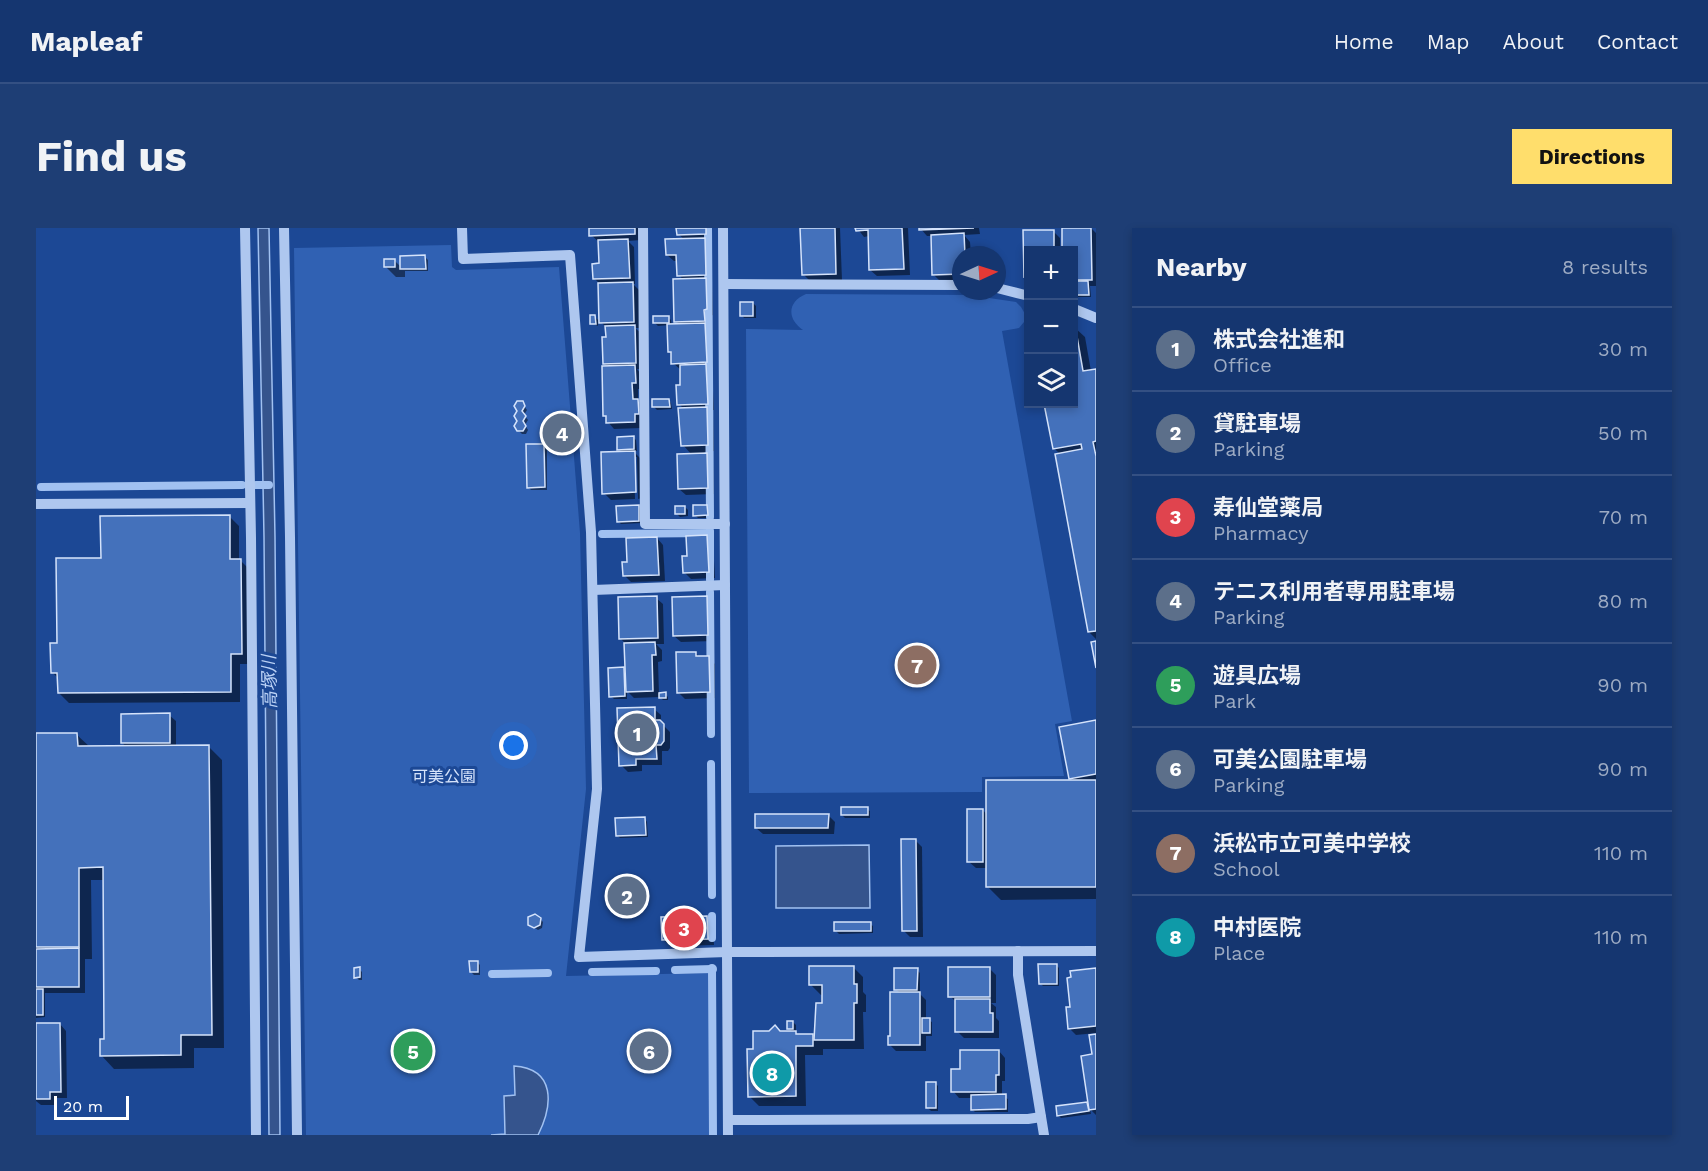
<!DOCTYPE html>
<html lang="en">
<head>
<meta charset="utf-8">
<style>
	body { margin:0; font-family:"Work Sans","Noto Sans JP",sans-serif; background:#1e3e75; color:#f1f3f6 }
	.controls { position:absolute; right:18px; top:18px; display:grid; overflow:hidden; border-radius:0px; box-shadow:0 3px 9px #0003 }
	.controls button { width:54px; height:54px; display:grid; place-items:center; padding:0; border:0; border-bottom:2px solid #345083; background:#153670; color:#f1f3f6; font:30px sans-serif }
	.compass { position:absolute; left:916px; top:18px; width:54px; height:54px; border-radius:50%; background:#153670; box-shadow:0 3px 9px #0003; rotate:86deg }
	.scale { position:absolute; left:18px; bottom:15px; width:75px; box-sizing:border-box; padding-left:6px; border:3px solid #fff; border-top:0; font-size:16px; line-height:21px; white-space:nowrap; color:#fff; -webkit-text-stroke:4px #1c4895; paint-order:stroke }
	.you { position:absolute; left:478px; top:518px; width:21px; height:21px; margin:-15px; border:4px solid #fff; border-radius:50%; background:#1a73e8; box-shadow:0 0 0 9px #1a73e833 }
	.badge { display:grid; place-items:center; width:39px; height:39px; border-radius:50%; background:#ffde6c; color:#fff; font-size:20px; font-weight:700 }
	.pin { position:absolute; translate:-50% -50%; border:3px solid #fff; box-shadow:0 2px 6px #0006 }
	.list { margin:0; padding:0; list-style:none }
	h2 { display:flex; justify-content:space-between; align-items:center; height:78px; margin:0; padding:0 24px; font-size:26px }
	h2 small { font-size:20px; font-weight:400; color:#9dabc3 }
	.list li { display:grid; grid-template-columns:39px 1fr auto; gap:18px; align-items:center; box-sizing:border-box; height:84px; padding:0 24px; border-top:2px solid #345083 }
	.list b { display:block; font-size:22px; white-space:nowrap }
	.list p { margin:0; font-size:20px; white-space:nowrap; color:#9dabc3 }
	.list em { font-size:20px; font-style:normal; color:#9dabc3 }
	.icon { flex:none; width:33px; height:33px; fill:none; stroke:currentColor; stroke-width:2; stroke-linecap:round; stroke-linejoin:round }
	.map { position:relative; flex:none; width:1060px; height:907px; overflow:hidden; border-radius:0px }
	header { display:flex; align-items:center; gap:36px; box-sizing:border-box; height:84px; padding:0 30px; background:#153670; border-bottom:2px solid #345083 }
	header strong { font-size:28px }
	nav { display:flex; gap:33px; margin-inline-start:auto; font-size:21px }
	.intro { display:flex; align-items:center; justify-content:space-between; box-sizing:border-box; height:144px; padding:0 36px }
	h1 { margin:0; font-size:42px }
	.button { padding:15px 27px; border-radius:0px; background:#ffde6c; color:#111; font-size:21px; font-weight:700 }
	main { display:flex; gap:36px; padding:0 36px }
	aside { flex:1; background:#153670; border-radius:0px; box-shadow:0 3px 9px #0003 }
	.map>svg:first-child { display:block }
	.green { fill:#3061b3 }
	.water { fill:#35548d; stroke:#a1c1f1; stroke-width:1.5 }
	.shadow { fill:#0007 }
	.lines { fill:none; stroke-linecap:round; stroke-linejoin:round }
	.stream { stroke:#a1c1f1; stroke-width:8 }
	.building { fill:#4471bb; stroke:#d5e3fb; stroke-width:1.5 }
	.minor { stroke:#aec7ef; stroke-width:10 }
	.labels { text-anchor:middle; dominant-baseline:central; stroke-width:6; stroke-linejoin:round; paint-order:stroke }
	.park-label { font-size:16px; fill:#d5e3fb; stroke:#1c4895 }
	.water-label { font-size:18px; font-style:italic; fill:#bbd2f6; stroke:#1c4895 }
</style>
</head>
<body>
<header>
<strong>Mapleaf</strong>
<nav><a>Home</a><a>Map</a><a>About</a><a>Contact</a></nav>
</header>
<div class="intro"><h1>Find us</h1><a class="button">Directions</a></div>
<main>
<div class="map">
<svg width="1060" height="907" viewBox="0 0 1060 907">
	<rect width="100%" height="100%" fill="#1c4895"/>
	<g class="green">
		<polygon points="415,17 416,39 420,42 523,39 544,305 550,561 530,748 673,745 674,907 270,907 258,20"/>
		<path d="M770,66L933,67L980,74L985,79L989,86L988,94L983,100L966,103L1036,493L1019,496L1028,548L946,549V564L713,565L710,101L767,102C751,91 751,74 770,66Z"/>
	</g>
	<g class="water">
		<polygon points="222,0 233,0 239,309 244,907 233,907 228,309"/>
		<polygon points="833,617 834,680 740,680 740,618"/>
		<path d="M478,838C520,841 517,877 502,907H455L469,906L468,868L479,867Z"/>
	</g>
	<g class="shadow">
		<polygon points="555,0 605,0 605,12 592,13 598,19 599,56 597,56 603,62 604,100 599,100 605,105 606,141 601,141 605,146 606,161 602,161 602,174 608,180 605,200 578,201 572,194 572,190 569,187 573,140 568,135 571,100 565,94 563,55 558,50 564,37 563,14 555,7"/>
		<polygon points="642,0 675,0 676,12 669,12 675,18 676,53 670,53 676,58 677,87 674,88 675,99 671,99 675,103 677,140 673,140 676,144 678,182 671,182 677,187 678,223 668,224 677,233 678,266 650,267 643,261 656,227 647,217 648,181 643,176 646,158 645,142 637,135 636,126 633,123 633,97 622,98 619,95 632,89 635,92 636,98 644,97 640,93 648,52 643,47 642,33 638,33 631,27 649,12 642,6"/>
		<polygon points="766,0 804,0 806,52 774,53 767,46"/>
		<polygon points="821,0 872,0 874,47 841,48 834,42 833,8 828,9"/>
		<polygon points="884,0 943,0 944,6 928,7 934,14 935,27 925,27 925,52 904,53 897,46 896,8 891,8"/>
		<polygon points="1027,0 1055,0 1060,5 1060,58 1054,58 1055,69 1038,69 1038,22 1028,22"/>
		<polygon points="1017,3 1024,10 1024,22 993,22 993,51 989,48 989,4"/>
		<polygon points="389,29 392,32 392,43 369,43 369,49 360,49 350,39 359,33 366,40"/>
		<polygon points="717,75 720,78 720,90 708,90 706,87"/>
		<polygon points="559,89 562,92 562,98 556,95"/>
		<polygon points="1038,99 1049,109 1055,143 1060,142 1060,411 1053,404 1025,227 1018,220 1010,176 1038,176"/>
		<polygon points="632,172 635,175 636,181 621,182 618,179"/>
		<polygon points="486,175 491,182 488,187 492,192 489,197 492,202 490,206 486,206 482,202"/>
		<polygon points="597,209 600,212 601,223 597,223 605,231 606,270 602,271 601,229 598,229 599,271 575,272 568,265 587,225 583,221"/>
		<polygon points="508,217 511,220 511,262 495,262 492,259"/>
		<polygon points="602,278 605,281 606,295 585,296 582,293"/>
		<polygon points="671,278 674,281 674,290 662,290 659,287"/>
		<polygon points="649,279 652,282 652,288 644,289 641,286"/>
		<polygon points="193,288 203,298 203,331 214,342 215,436 204,436 204,474 33,475 23,465 23,451 16,444 66,331"/>
		<polygon points="671,309 677,315 679,350 655,351 648,344 653,329"/>
		<polygon points="621,310 627,317 629,353 595,354 588,347 593,335"/>
		<polygon points="670,369 677,376 678,413 645,414 638,408"/>
		<polygon points="620,370 627,376 628,416 620,416 626,422 626,433 622,434 623,466 629,466 632,469 632,472 627,472 624,469 598,470 591,463 591,471 578,471 575,468 587,440 591,444 590,416 585,411"/>
		<polygon points="660,425 664,430 672,429 679,436 679,470 649,471 643,465"/>
		<polygon points="618,481 625,487 625,495 634,504 634,520 632,523 626,523 626,537 606,537 606,543 592,544 585,537"/>
		<polygon points="133,487 140,493 140,519 173,519 186,532 188,820 158,820 158,840 78,841 65,827 70,813 68,652 55,652 56,731 49,731 49,765 9,765 9,789 0,790 0,507 41,507 54,519 91,519 86,515"/>
		<polygon points="1060,494 1060,671 965,672 951,658 951,640 940,640 933,634 947,582 951,587 1037,553 1034,550 1025,500"/>
		<polygon points="831,581 834,583 834,590 809,590 806,587"/>
		<polygon points="792,587 799,594 798,606 727,606 720,600"/>
		<polygon points="609,591 611,594 612,609 584,610 581,607"/>
		<polygon points="879,612 886,619 887,709 874,709 867,702"/>
		<polygon points="670,689 677,696 678,717 634,718 628,712"/>
		<polygon points="504,691 507,694 506,700 502,702 493,696"/>
		<polygon points="834,696 837,698 837,705 803,706 800,703"/>
		<polygon points="441,734 444,737 444,747 438,747 435,744"/>
		<polygon points="1020,737 1023,740 1023,758 1007,758 1004,755"/>
		<polygon points="817,739 827,749 827,764 830,767 830,784 827,784 828,821 787,821 787,827 769,827 770,878 723,878 713,868 719,822 734,805 757,805 753,800 757,794 760,797 760,805 763,808 779,808 788,777 788,767 785,767 775,757"/>
		<polygon points="323,741 326,744 326,752 323,752 320,749"/>
		<polygon points="954,741 960,747 960,775 955,775 960,779 960,790 963,793 963,810 928,810 921,803 921,775 914,768"/>
		<polygon points="881,742 884,745 884,766 890,772 890,791 896,794 896,808 890,808 890,823 860,823 853,816 864,765 860,761"/>
		<polygon points="1060,742 1060,805 1040,807 1033,800 1036,744"/>
		<polygon points="24,796 30,803 31,870 20,870 20,877 5,877 0,873 0,797"/>
		<polygon points="1055,808 1060,808 1060,887 1054,881 1055,886 1025,890 1022,887 1051,875 1054,879 1058,828"/>
		<polygon points="963,823 969,830 969,853 966,853 966,868 972,871 972,884 939,884 936,881 936,870 923,870 917,863 926,843"/>
		<polygon points="899,855 902,858 902,883 895,883 892,880"/>
	</g>
	<g class="lines">
		<g class="stream">
			<polyline points="672,0 674,289"/>
			<polyline points="220,257 233,257"/>
			<polyline points="5,259 206,257"/>
			<polyline points="674,303 674,352"/>
			<polyline points="566,306 674,305"/>
			<polyline points="674,364 675,506"/>
			<polyline points="675,536 676,667"/>
			<polyline points="676,688 676,710"/>
			<polyline points="676,740 677,907"/>
			<polyline points="639,742 677,741"/>
			<polyline points="556,744 620,743"/>
			<polyline points="456,746 512,745"/>
		</g>
	</g>
	<g class="building">
		<polygon points="553,0 599,0 599,6 553,8"/>
		<polygon points="640,0 670,0 670,6 641,7"/>
		<polygon points="764,0 799,0 800,46 766,47"/>
		<polygon points="819,0 866,0 868,41 833,42 832,2 820,3"/>
		<polygon points="883,0 938,0 883,2"/>
		<polygon points="1026,0 1055,0 1056,52 1038,52 1038,22 1026,22"/>
		<polygon points="987,2 1018,2 1018,22 993,22 993,48 988,49"/>
		<polygon points="928,5 929,27 925,27 925,46 896,47 895,7"/>
		<polygon points="669,10 670,47 641,48 640,27 630,27 629,11"/>
		<polygon points="592,11 594,50 557,51 556,36 563,35 562,12"/>
		<polygon points="389,27 390,41 364,41 364,28"/>
		<rect x="348" y="31" width="11" height="8"/>
		<polygon points="670,50 671,81 668,82 669,93 638,94 637,51"/>
		<polygon points="1038,53 1052,53 1053,67 1038,67"/>
		<polygon points="597,54 598,94 563,95 562,55"/>
		<rect x="704" y="74" width="13" height="14"/>
		<polygon points="554,87 559,87 560,96 554,96"/>
		<rect x="617" y="88" width="16" height="7"/>
		<polygon points="669,95 671,134 635,136 635,124 632,124 631,96"/>
		<polygon points="599,97 600,135 567,136 566,109 570,109 569,98"/>
		<polygon points="1039,97 1047,143 1060,141 1060,213 1057,214 1060,228 1060,403 1052,404 1019,226 1046,221 1045,216 1017,221 1008,176 1038,176 1038,98"/>
		<polygon points="670,136 672,176 641,177 640,157 644,157 644,137"/>
		<polygon points="599,137 600,155 596,155 597,171 602,171 603,186 599,186 599,194 570,195 570,188 567,188 566,138"/>
		<polygon points="616,171 633,171 634,179 616,179"/>
		<polygon points="481,173 487,173 489,178 486,183 490,188 487,193 490,198 487,203 481,203 478,198 481,193 478,188 481,183 478,178"/>
		<polygon points="671,179 672,217 645,218 642,180"/>
		<polygon points="598,208 598,221 581,222 581,209"/>
		<polygon points="490,216 508,216 509,259 491,260"/>
		<polygon points="599,223 600,264 566,266 565,224"/>
		<polygon points="671,225 672,260 642,261 641,226"/>
		<polygon points="603,277 603,293 581,294 580,278"/>
		<polygon points="657,277 671,277 672,287 657,288"/>
		<rect x="639" y="278" width="10" height="8"/>
		<polygon points="194,287 194,331 205,331 206,426 195,426 195,464 22,465 21,445 15,445 14,415 21,415 20,330 65,330 64,288"/>
		<polygon points="671,307 673,344 647,345 646,328 651,328 650,308"/>
		<polygon points="621,309 623,347 587,348 586,334 591,334 590,310"/>
		<polygon points="621,368 622,410 583,411 582,369"/>
		<polygon points="671,368 672,407 637,408 636,369"/>
		<polygon points="1060,413 1060,440 1055,414"/>
		<polygon points="619,414 620,427 616,427 617,463 590,464 588,415"/>
		<polygon points="640,424 660,424 660,428 673,428 674,464 641,465"/>
		<polygon points="588,439 589,468 573,469 572,440"/>
		<polygon points="630,464 630,470 623,470 623,465"/>
		<polygon points="619,479 619,492 624,492 628,496 628,513 625,517 620,517 621,531 600,531 600,537 583,538 581,480"/>
		<polygon points="134,485 134,515 85,515 85,486"/>
		<polygon points="1060,492 1060,546 1033,551 1023,499"/>
		<polygon points="0,505 41,505 42,518 173,517 176,807 145,807 145,827 64,828 64,811 68,811 67,639 43,640 43,719 0,719"/>
		<rect x="950" y="552" width="110" height="107"/>
		<rect x="805" y="579" width="27" height="8"/>
		<rect x="931" y="581" width="16" height="53"/>
		<polygon points="719,586 793,586 792,600 719,600"/>
		<polygon points="609,589 610,607 580,608 579,590"/>
		<polygon points="865,611 880,611 881,703 866,703"/>
		<polygon points="499,686 505,690 504,697 498,700 492,697 492,689"/>
		<polygon points="671,688 672,711 626,712 625,689"/>
		<rect x="798" y="694" width="37" height="9"/>
		<polygon points="43,720 43,759 0,759 0,721"/>
		<polygon points="433,733 442,733 442,744 434,744"/>
		<polygon points="1002,736 1021,736 1021,756 1003,756"/>
		<polygon points="773,738 818,738 818,756 821,756 821,775 818,775 818,812 778,812 780,775 786,775 786,757 773,757"/>
		<polygon points="324,739 324,749 318,750 318,740"/>
		<rect x="912" y="739" width="42" height="30"/>
		<polygon points="858,740 882,740 881,762 858,762"/>
		<polygon points="1060,740 1060,798 1032,801 1030,779 1034,779 1031,750 1035,749 1034,743"/>
		<rect x="0" y="761" width="7" height="26"/>
		<polygon points="854,764 884,764 884,817 852,817 852,808 854,808"/>
		<polygon points="919,771 954,771 954,785 957,785 957,804 919,804"/>
		<rect x="886" y="790" width="8" height="15"/>
		<rect x="751" y="793" width="6" height="8"/>
		<polygon points="0,795 24,795 25,864 14,864 14,871 0,871"/>
		<polygon points="739,797 744,803 760,803 760,806 777,806 777,818 760,818 760,868 712,869 711,821 717,821 717,803 733,803"/>
		<polygon points="1060,806 1060,881 1053,882 1045,828 1056,826 1053,807"/>
		<polygon points="924,822 963,822 963,847 960,847 960,864 915,864 915,841 924,841"/>
		<rect x="890" y="854" width="10" height="26"/>
		<polygon points="970,866 970,881 935,882 935,867"/>
		<polygon points="1051,874 1053,883 1021,888 1020,878"/>
	</g>
	<g class="lines">
		<g class="minor">
			<polyline points="209,0 215,310 220,907"/>
			<polyline points="248,0 254,309 261,907"/>
			<polyline points="426,0 427,31 534,27 555,304 561,561 543,729 691,724 1060,723"/>
			<polyline points="607,0 609,296 689,296"/>
			<polyline points="687,0 692,907"/>
			<polyline points="688,56 925,57"/>
			<polyline points="961,60 993,68"/>
			<polyline points="1038,81 1060,90"/>
			<polyline points="0,276 214,275"/>
			<polyline points="557,362 689,357"/>
			<polyline points="982,723 982,747 1008,907"/>
			<polyline points="692,892 992,891 1005,889"/>
		</g>
	</g>
	<g class="labels">
		<g class="park-label">
			<text x="408" y="548">可美公園</text>
		</g>
		<g class="water-label">
			<text transform="translate(233 454) rotate(-91)">高塚川</text>
		</g>
	</g>
</svg>
<div class="controls">
<button>+</button>
<button>−</button>
<button><svg class="icon" aria-label="layers" viewBox="0 0 24 24"><path d="M12 4l9 5-9 5-9-5zM3 14l9 5 9-5"/></svg></button>
</div>
<svg class="compass" viewBox="-18 -18 36 36"><path d="M0-13l5 13h-10z" fill="#e53935"/><path d="M0 13l5-13h-10z" fill="#9dabc3"/></svg>
<div class="scale">20 m</div>
<div class="you"></div>
<div class="pin badge" style="left:601px;top:505px;background:#5c6f8a">1</div>
<div class="pin badge" style="left:591px;top:668px;background:#5c6f8a">2</div>
<div class="pin badge" style="left:648px;top:700px;background:#e0444e">3</div>
<div class="pin badge" style="left:526px;top:205px;background:#5c6f8a">4</div>
<div class="pin badge" style="left:377px;top:823px;background:#2e9e5b">5</div>
<div class="pin badge" style="left:613px;top:823px;background:#5c6f8a">6</div>
<div class="pin badge" style="left:881px;top:437px;background:#8d6e63">7</div>
<div class="pin badge" style="left:736px;top:845px;background:#0f9aa8">8</div>
</div>
<aside>
<h2>Nearby<small>8 results</small></h2>
<ul class="list">
<li><span class="badge" style="background:#5c6f8a">1</span><div><b>株式会社進和</b><p>Office</p></div><em>30 m</em></li>
<li><span class="badge" style="background:#5c6f8a">2</span><div><b>貸駐車場</b><p>Parking</p></div><em>50 m</em></li>
<li><span class="badge" style="background:#e0444e">3</span><div><b>寿仙堂薬局</b><p>Pharmacy</p></div><em>70 m</em></li>
<li><span class="badge" style="background:#5c6f8a">4</span><div><b>テニス利用者専用駐車場</b><p>Parking</p></div><em>80 m</em></li>
<li><span class="badge" style="background:#2e9e5b">5</span><div><b>遊具広場</b><p>Park</p></div><em>90 m</em></li>
<li><span class="badge" style="background:#5c6f8a">6</span><div><b>可美公園駐車場</b><p>Parking</p></div><em>90 m</em></li>
<li><span class="badge" style="background:#8d6e63">7</span><div><b>浜松市立可美中学校</b><p>School</p></div><em>110 m</em></li>
<li><span class="badge" style="background:#0f9aa8">8</span><div><b>中村医院</b><p>Place</p></div><em>110 m</em></li>
</ul>
</aside>
</main>
</body>
</html>
